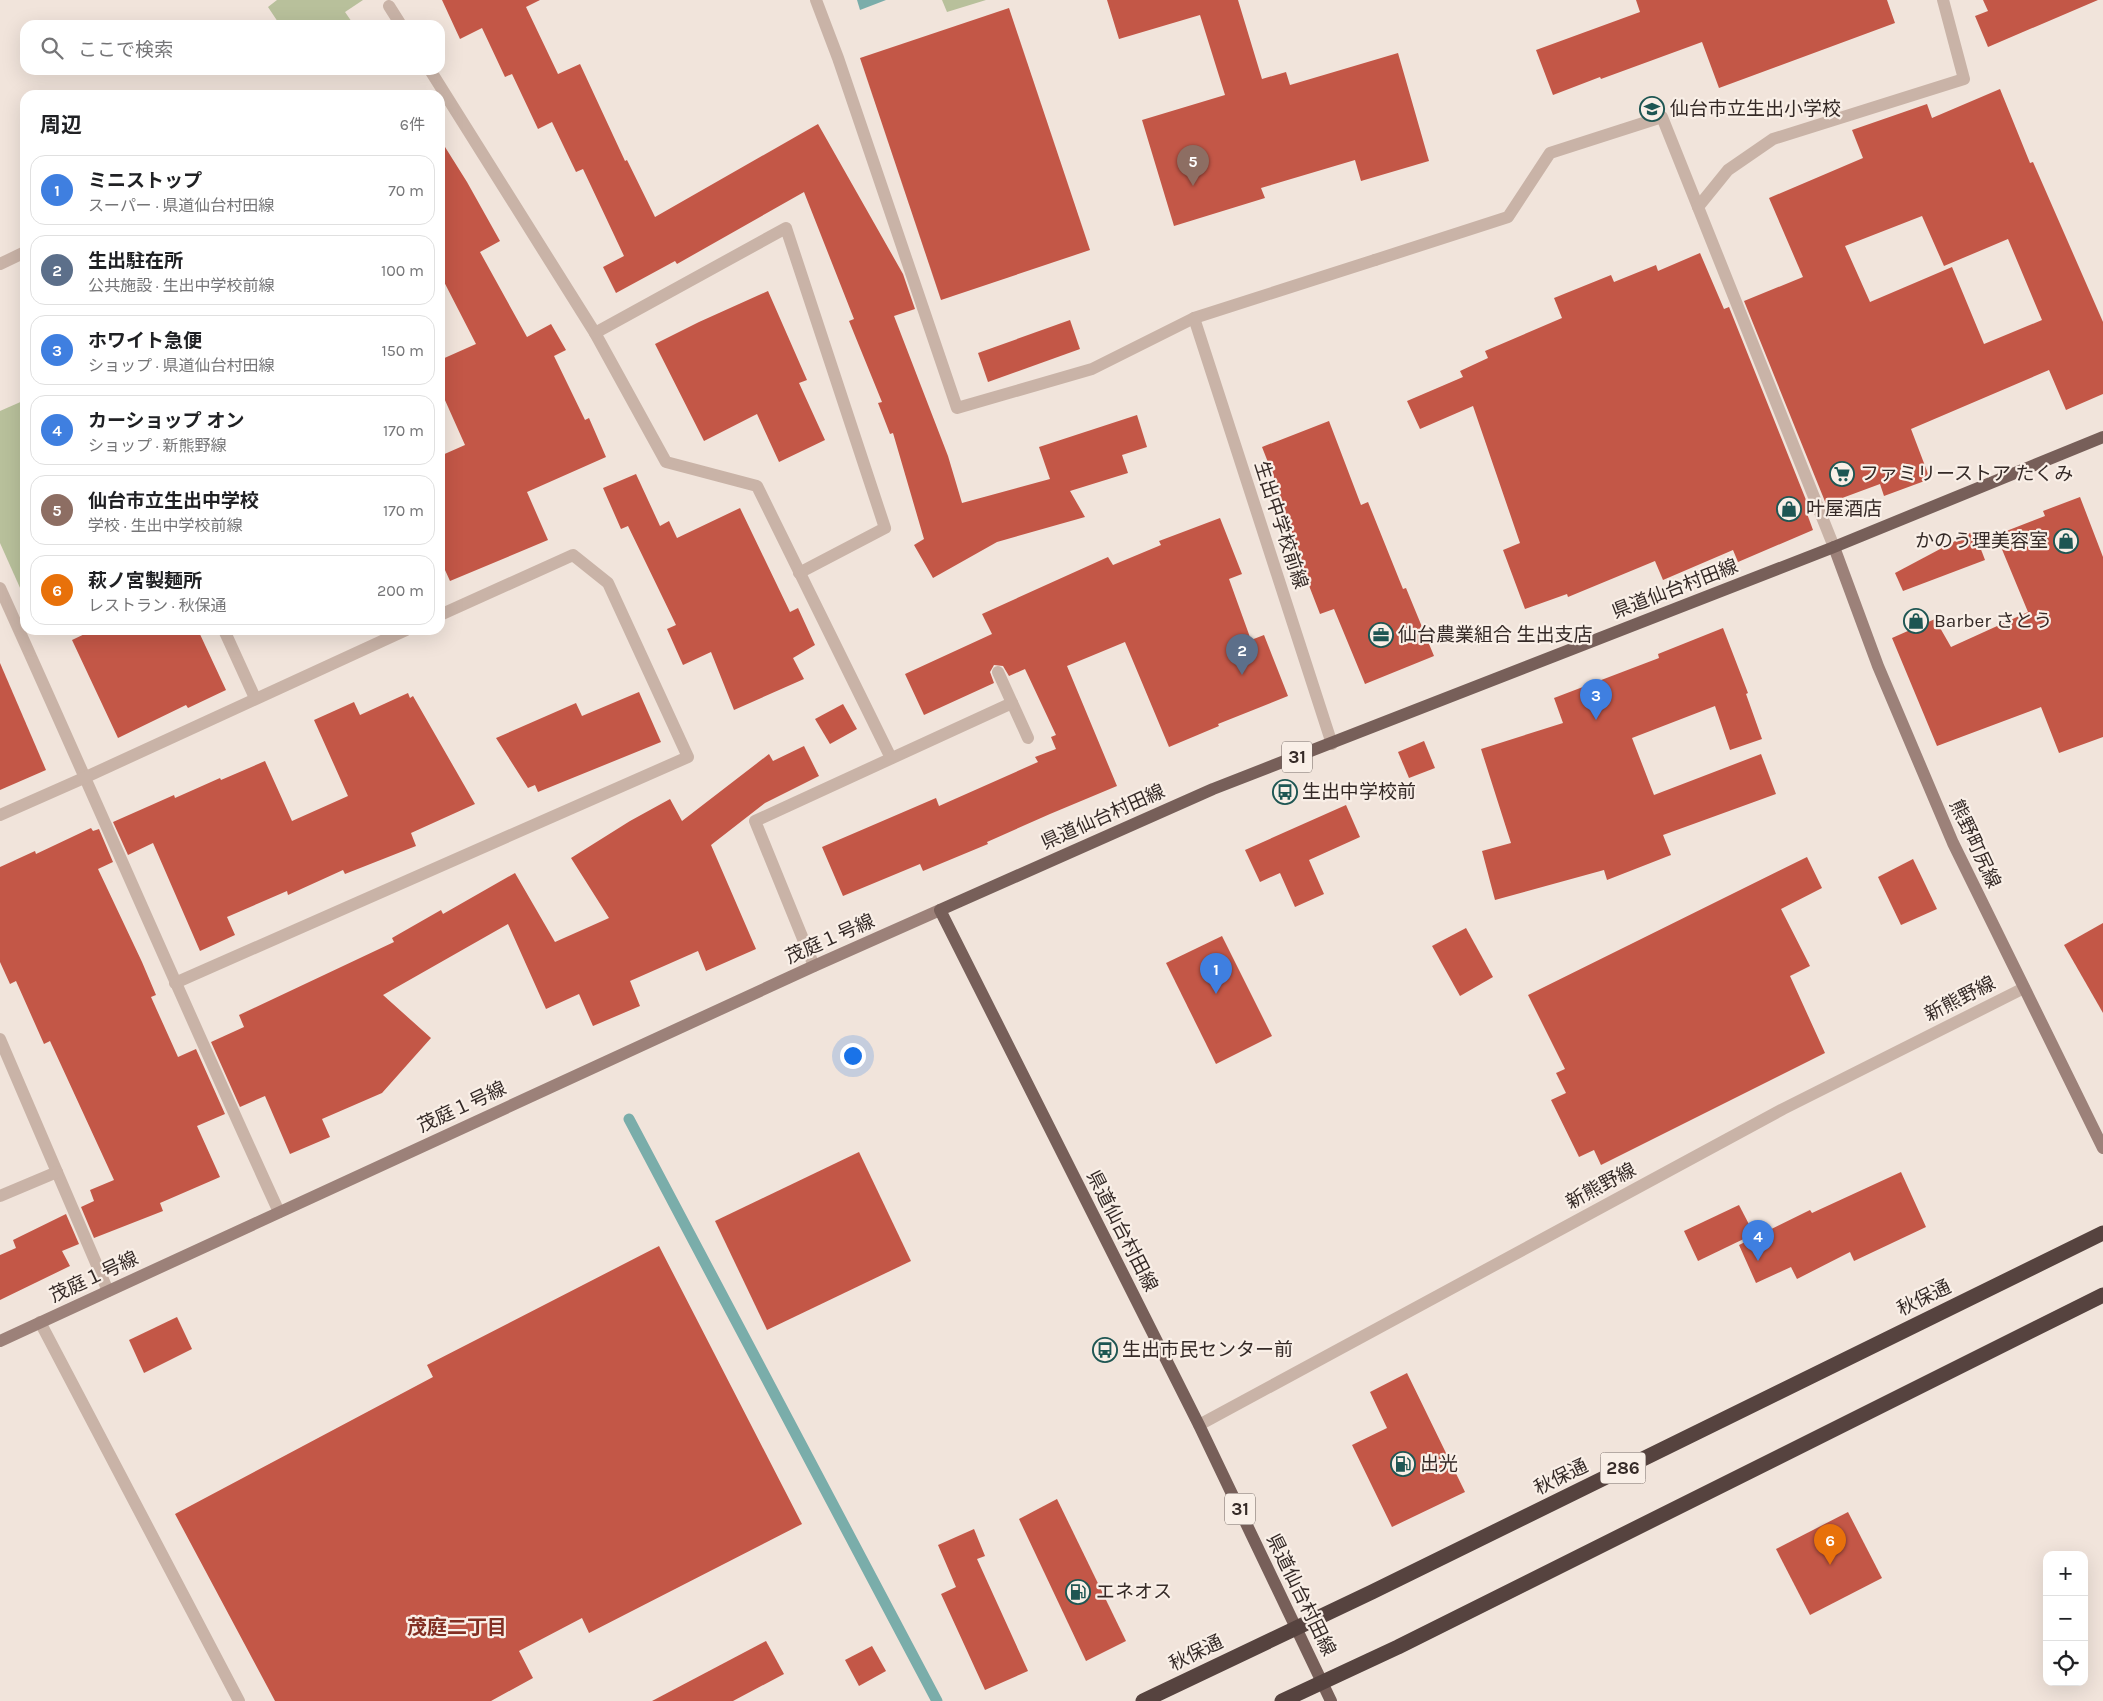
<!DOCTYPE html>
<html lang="ja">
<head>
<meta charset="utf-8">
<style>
	body { margin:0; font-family:Karla,"Noto Sans JP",sans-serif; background:#f6f6f6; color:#202124 }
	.controls { position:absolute; right:15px; bottom:15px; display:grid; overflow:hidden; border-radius:10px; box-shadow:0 5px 20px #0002 }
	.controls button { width:45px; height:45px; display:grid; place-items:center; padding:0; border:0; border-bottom:1px solid #e0e0e0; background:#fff; color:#202124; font:25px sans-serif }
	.you { position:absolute; left:852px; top:1055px; width:18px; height:18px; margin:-12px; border:4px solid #fff; border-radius:50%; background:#1a73e8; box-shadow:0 0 0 8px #1a73e833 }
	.badge { display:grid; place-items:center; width:32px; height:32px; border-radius:50%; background:#0f766e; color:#fff; font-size:16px; font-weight:700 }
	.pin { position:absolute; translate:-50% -41px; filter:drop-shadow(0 1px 2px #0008) }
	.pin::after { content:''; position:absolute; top:26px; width:18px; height:15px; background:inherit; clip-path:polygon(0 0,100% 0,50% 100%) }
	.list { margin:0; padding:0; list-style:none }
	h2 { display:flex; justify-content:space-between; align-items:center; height:65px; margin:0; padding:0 20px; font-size:21px }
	h2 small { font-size:16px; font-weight:400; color:#757577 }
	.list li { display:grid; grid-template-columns:32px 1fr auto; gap:15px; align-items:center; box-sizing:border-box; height:70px; margin:0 10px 10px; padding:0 10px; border:1px solid #e0e0e0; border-radius:15px }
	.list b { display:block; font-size:19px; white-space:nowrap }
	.list p { margin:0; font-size:16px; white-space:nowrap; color:#757577 }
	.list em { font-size:16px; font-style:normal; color:#757577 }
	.icon { flex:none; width:28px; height:28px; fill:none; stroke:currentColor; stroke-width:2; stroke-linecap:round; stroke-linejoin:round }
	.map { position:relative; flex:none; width:2103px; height:1701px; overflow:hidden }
	.search { position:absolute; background:#fff; box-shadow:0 5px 20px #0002; left:20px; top:20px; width:425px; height:55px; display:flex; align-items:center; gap:12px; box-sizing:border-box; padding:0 18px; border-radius:15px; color:#757577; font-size:19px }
	.panel { position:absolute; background:#fff; box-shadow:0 5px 20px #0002; left:20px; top:90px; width:425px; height:545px; border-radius:15px }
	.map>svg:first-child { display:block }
	.green { fill:#b8c09b }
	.water { fill:#7aadaa }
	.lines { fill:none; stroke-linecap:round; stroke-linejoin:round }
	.stream { stroke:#7aadaa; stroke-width:11 }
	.building { fill:#c35747; fill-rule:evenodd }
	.lane { stroke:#c9b3a7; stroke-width:12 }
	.street { stroke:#c9b3a7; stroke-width:12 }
	.secondary { stroke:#9c8179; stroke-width:12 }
	.primary { stroke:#775f59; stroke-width:12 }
	.highway { stroke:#56433f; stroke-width:15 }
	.labels { text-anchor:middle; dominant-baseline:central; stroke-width:4.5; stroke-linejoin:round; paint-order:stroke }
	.shield { fill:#f9efe7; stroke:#706561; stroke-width:1 }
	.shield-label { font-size:18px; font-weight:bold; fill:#352a27 }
	.poi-label { font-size:19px; fill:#352a27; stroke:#f9efe7; text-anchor:start }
	.street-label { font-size:19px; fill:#352a27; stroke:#f9efe7 }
	.neighbourhood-label { font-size:20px; font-weight:bold; fill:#822e22; stroke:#f9efe7 }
</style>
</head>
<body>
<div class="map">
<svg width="2103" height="1701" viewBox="0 0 2103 1701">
	<rect width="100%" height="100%" fill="#f1e4db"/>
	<g class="green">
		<polygon points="277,0 363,0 345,12 354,25 280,25 268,7"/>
		<polygon points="942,0 986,0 947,12"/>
		<polygon points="25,400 25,599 0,543 0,411"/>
	</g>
	<polygon class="water" points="857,0 886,0 860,10"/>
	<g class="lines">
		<polyline class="stream" points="629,1119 937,1701"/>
	</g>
	<g class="building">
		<polygon points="442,0 540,0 526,7 558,74 580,64 625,161 627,160 655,217 818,124 903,274 915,309 894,316 948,456 962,503 1050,479 1039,447 1137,415 1147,447 1122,455 1128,473 1070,491 1085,517 997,542 933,578 914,545 924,539 893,433 890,434 878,403 882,402 849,321 854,319 804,192 677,264 675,261 616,293 603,267 624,256 583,169 576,172 552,122 538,129 512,74 505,77 482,28 460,39"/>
		<polygon points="1107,0 1238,0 1262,79 1286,72 1290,85 1398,53 1429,161 1361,181 1355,160 1261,188 1265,198 1174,226 1142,120 1225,95 1200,15 1119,39"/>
		<polygon points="1636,0 1887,0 1895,23 1719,88 1702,42 1601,79 1600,77 1553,95 1536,50 1640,12"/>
		<polygon points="1983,0 2098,0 1988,47 1975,16 1988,11"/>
		<polygon points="1009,8 1090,250 941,300 860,58"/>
		<path d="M2000,89L2030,163L2033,162L2103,322V394L2066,410L2049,370L1911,429L1930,479L1884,496L1880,484L1826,504L1744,301L1803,277L1769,198L1863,158L1852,130L1927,104L1932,118ZM1922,216L1944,266L2008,239L2042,320L1984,344L1952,267L1870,302L1845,246Z"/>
		<polygon points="440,139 467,182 500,241 480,252 527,337 551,324 566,350 554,356 585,420 589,418 606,457 527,492 548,540 450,581 440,559 440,456 465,445 440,389 440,360 476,344 440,274"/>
		<polygon points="1700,253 1724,309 1729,307 1810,510 1806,511 1813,530 1738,562 1733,550 1663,580 1655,561 1568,597 1567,594 1525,609 1503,550 1520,543 1473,406 1420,429 1407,401 1463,377 1460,371 1488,358 1485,351 1562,318 1554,298 1611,275 1614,282 1656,265 1658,271"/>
		<polygon points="768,291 807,380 799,383 825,440 779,462 757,414 704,441 655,344 699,322"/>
		<polygon points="1070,320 1080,349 988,382 978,353"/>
		<polygon points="1329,421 1361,505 1368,502 1403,589 1406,588 1434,656 1365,684 1334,609 1320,614 1289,534 1292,533 1277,494 1280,493 1262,447"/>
		<polygon points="636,474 660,526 669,521 677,538 740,508 790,612 798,608 815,645 793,658 804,679 734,710 711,652 683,665 667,629 676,625 628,526 621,529 603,488"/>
		<polygon points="2080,497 2103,557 2103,737 2059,753 2041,707 1937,746 1892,638 1935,619 1951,647 2028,612 1996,535 2045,516 2043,511"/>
		<polygon points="1220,518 1242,574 1229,579 1251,640 1264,635 1288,696 1218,724 1219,726 1169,747 1125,642 1067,666 1117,786 1050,814 987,842 988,844 923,871 920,864 843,896 822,847 936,798 939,806 1038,762 1035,757 1056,749 1051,737 1056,735 1025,669 1009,676 1003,666 994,665 990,672 994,683 924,715 905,674 992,634 982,614 1108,557 1113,565 1161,545 1159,541"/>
		<polygon points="1974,531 1985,560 1903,591 1895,573"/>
		<polygon points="1723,628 1748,693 1746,694 1762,739 1730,750 1715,706 1632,738 1654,795 1761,754 1776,794 1663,835 1671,855 1607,880 1604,870 1495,900 1482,851 1511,843 1481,749 1563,723 1554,698 1659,658 1658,654"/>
		<polygon points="93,630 198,630 226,690 188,708 186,705 118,738 72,640"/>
		<polygon points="0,663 46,770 0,790"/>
		<polygon points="639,692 661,742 538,792 535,785 528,788 496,738 576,703 582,716"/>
		<polygon points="408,693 410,698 413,696 475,804 411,833 416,846 345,874 343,870 288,895 287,891 227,917 235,935 200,951 153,843 128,855 113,822 174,795 175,798 220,778 221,780 265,761 292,821 348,796 314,720 354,702 360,715"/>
		<polygon points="843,704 857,729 830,744 815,719"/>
		<polygon points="1424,741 1435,768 1409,778 1398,752"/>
		<polygon points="804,746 819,776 765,803 711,845 756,949 706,971 698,951 630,981 640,1006 593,1026 579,994 546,1009 508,924 383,995 431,1038 382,1093 322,1119 330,1137 290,1154 265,1096 240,1107 211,1042 244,1027 239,1015 394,942 392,938 441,910 443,914 515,873 555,942 609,918 571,858 630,821 670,799 682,821 769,754 773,761"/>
		<polygon points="1346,805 1360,837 1309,860 1324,894 1295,907 1280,873 1260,882 1245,850"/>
		<polygon points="91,828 93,831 99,829 113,862 98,869 142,962 156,995 151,997 178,1057 196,1049 225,1114 197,1126 220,1177 160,1203 163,1211 94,1238 81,1207 94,1201 90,1190 114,1180 50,1041 44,1044 16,981 10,984 0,962 0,867 35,851 36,854"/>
		<polygon points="1807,857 1822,888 1781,909 1810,966 1790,976 1825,1053 1601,1165 1594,1150 1579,1157 1551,1100 1566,1093 1556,1073 1565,1069 1528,995"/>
		<polygon points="1913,859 1937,909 1901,925 1878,877"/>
		<polygon points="2103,923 2103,1013 2064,945"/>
		<polygon points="1466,928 1493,977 1460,996 1432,946"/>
		<polygon points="1222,936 1272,1036 1216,1064 1166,963"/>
		<polygon points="859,1152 911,1261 767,1330 715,1221"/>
		<polygon points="1901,1172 1926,1227 1854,1261 1850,1252 1797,1279 1791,1267 1756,1283 1739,1245 1810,1210 1812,1213"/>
		<polygon points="1739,1205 1754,1234 1698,1261 1684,1231"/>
		<polygon points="66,1214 79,1244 62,1251 70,1266 0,1300 0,1255 16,1248 13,1240"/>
		<polygon points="659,1246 802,1524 589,1633 582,1618 519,1651 533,1678 491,1701 275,1701 175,1514 433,1377 427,1365"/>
		<polygon points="177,1317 192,1349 144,1373 129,1340"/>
		<polygon points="1407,1373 1465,1492 1392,1527 1352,1445 1387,1428 1370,1392"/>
		<polygon points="1057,1499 1126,1641 1086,1661 1019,1519"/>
		<polygon points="1848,1512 1882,1578 1810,1615 1776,1549"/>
		<polygon points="974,1529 985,1556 977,1559 1028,1671 985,1690 941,1594 956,1587 938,1545"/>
		<polygon points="766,1641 784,1674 733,1701 652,1701"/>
		<polygon points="872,1646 886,1671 859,1686 845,1660"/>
	</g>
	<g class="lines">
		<g class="lane">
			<polyline points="1375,260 1508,217 1550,153 1662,117 1698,207"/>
			<polyline points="998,672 1028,738"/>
		</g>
		<g class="street">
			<polyline points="816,0 838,58 957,408 1092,369 1194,318 1375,260"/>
			<polyline points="389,6 401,25"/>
			<polyline points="430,70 595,333 666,462 757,486 891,758"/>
			<polyline points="0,264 25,252"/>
			<polyline points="1194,318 1332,744"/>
			<polyline points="595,333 786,228 885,528 799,573"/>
			<polyline points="1834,547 1698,207 1728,170 1773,139 1964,79 1943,0"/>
			<path d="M0,588C94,795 184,1005 279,1212"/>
			<polyline points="224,630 255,698"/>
			<polyline points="0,815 86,777 406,630"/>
			<polyline points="814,966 755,821 1012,703"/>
			<polyline points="175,983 688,757 608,583 573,555 440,615"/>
			<polyline points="0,1039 108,1291"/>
			<polyline points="0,1196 57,1172"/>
			<polyline points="40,1322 239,1701"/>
			<polyline points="1199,1425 1783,1109 2024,988"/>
		</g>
		<g class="secondary">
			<polyline points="1834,547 1878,666 1953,843 2103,1148"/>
			<polyline points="0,1341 814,966 940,910"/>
		</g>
		<polyline class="primary" points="1331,1701 1199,1425 940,910 1213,789 1834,547 2103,437"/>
		<g class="highway">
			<polyline points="1143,1701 1372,1592 2103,1233"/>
			<polyline points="1282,1701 1398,1647 2103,1295"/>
		</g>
	</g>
	<defs>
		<symbol id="school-ring" viewBox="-11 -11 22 22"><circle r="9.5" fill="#f9efe7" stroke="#1e5653" stroke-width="1.5"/><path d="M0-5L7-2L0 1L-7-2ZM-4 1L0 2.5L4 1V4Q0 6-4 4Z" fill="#1e5653"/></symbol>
		<symbol id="supermarket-ring" viewBox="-11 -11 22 22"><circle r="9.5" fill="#f9efe7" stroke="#1e5653" stroke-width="1.5"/><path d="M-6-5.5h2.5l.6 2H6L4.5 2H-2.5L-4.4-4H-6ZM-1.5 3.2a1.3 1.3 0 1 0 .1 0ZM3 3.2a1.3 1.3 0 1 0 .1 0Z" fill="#1e5653"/></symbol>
		<symbol id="shop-ring" viewBox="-11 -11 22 22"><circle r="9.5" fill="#f9efe7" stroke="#1e5653" stroke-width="1.5"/><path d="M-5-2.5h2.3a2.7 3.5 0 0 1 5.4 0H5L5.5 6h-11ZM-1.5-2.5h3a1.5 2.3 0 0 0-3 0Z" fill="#1e5653"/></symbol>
		<symbol id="office-ring" viewBox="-11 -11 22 22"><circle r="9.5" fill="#f9efe7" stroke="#1e5653" stroke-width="1.5"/><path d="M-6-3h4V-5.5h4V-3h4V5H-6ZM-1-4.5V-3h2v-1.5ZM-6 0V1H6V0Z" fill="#1e5653"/></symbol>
		<symbol id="bus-ring" viewBox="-11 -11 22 22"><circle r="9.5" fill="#f9efe7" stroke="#1e5653" stroke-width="1.5"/><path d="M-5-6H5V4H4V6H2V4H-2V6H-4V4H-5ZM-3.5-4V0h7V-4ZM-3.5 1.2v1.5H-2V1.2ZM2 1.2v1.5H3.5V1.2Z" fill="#1e5653"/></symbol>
		<symbol id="fuel-ring" viewBox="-11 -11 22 22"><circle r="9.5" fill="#f9efe7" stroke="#1e5653" stroke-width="1.5"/><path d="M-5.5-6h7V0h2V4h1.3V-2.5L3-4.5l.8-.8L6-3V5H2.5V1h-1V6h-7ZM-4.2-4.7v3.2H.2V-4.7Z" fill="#1e5653"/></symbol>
	</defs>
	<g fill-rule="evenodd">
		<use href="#school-ring" x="1638" y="95" width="28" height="28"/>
		<use href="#supermarket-ring" x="1828" y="460" width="28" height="28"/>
		<use href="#shop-ring" x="1775" y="495" width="28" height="28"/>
		<use href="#shop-ring" x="2052" y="527" width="28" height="28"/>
		<use href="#shop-ring" x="1902" y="607" width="28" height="28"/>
		<use href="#office-ring" x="1367" y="621" width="28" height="28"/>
		<use href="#bus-ring" x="1271" y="778" width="28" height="28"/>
		<use href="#bus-ring" x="1091" y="1336" width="28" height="28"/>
		<use href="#fuel-ring" x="1389" y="1450" width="28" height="28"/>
		<use href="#fuel-ring" x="1064" y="1578" width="28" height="28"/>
	</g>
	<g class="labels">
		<g class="shield">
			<rect x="1282" y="741.5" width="30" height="31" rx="4"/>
			<rect x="1600.5" y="1452.5" width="45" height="31" rx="4"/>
			<rect x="1225" y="1493.5" width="30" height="31" rx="4"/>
		</g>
		<g class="shield-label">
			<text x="1297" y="757">31</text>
			<text x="1623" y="1468">286</text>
			<text x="1240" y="1509">31</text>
		</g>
		<g class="poi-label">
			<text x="1670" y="109">仙台市立生出小学校</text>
			<text x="1860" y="474">ファミリーストア たくみ</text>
			<text x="1806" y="509">叶屋酒店</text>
			<text x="2048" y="541" text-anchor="end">かのう理美容室</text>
			<text x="1934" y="621">Barber さとう</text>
			<text x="1398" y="635">仙台農業組合 生出支店</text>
			<text x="1302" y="792">生出中学校前</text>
			<text x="1122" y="1350">生出市民センター前</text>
			<text x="1420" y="1464">出光</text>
			<text x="1096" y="1592">エネオス</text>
		</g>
		<g class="street-label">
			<text transform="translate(1281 525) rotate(72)">生出中学校前線</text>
			<text transform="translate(1675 589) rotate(-21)">県道仙台村田線</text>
			<text transform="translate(1103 817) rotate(-24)">県道仙台村田線</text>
			<text transform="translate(1975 844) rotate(65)">熊野町尻線</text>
			<text transform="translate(830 939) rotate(-24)">茂庭１号線</text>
			<text transform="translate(1960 999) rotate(-27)">新熊野線</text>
			<text transform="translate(462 1107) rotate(-25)">茂庭１号線</text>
			<text transform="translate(1601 1186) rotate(-28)">新熊野線</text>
			<text transform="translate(1122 1231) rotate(63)">県道仙台村田線</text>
			<text transform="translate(94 1277) rotate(-25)">茂庭１号線</text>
			<text transform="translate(1924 1298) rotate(-26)">秋保通</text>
			<text transform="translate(1561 1477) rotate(-26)">秋保通</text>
			<text transform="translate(1301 1595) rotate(64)">県道仙台村田線</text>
			<text transform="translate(1196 1653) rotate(-26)">秋保通</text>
		</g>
		<g class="neighbourhood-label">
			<text x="457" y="1627">茂庭二丁目</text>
		</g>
	</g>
</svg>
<div class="controls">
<button>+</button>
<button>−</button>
<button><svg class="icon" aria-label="locate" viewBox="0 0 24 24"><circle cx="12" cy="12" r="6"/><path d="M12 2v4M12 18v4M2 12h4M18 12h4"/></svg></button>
</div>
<div class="you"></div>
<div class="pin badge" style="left:1216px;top:994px;background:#3f7fe0">1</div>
<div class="pin badge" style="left:1242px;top:675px;background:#5c6f8a">2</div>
<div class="pin badge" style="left:1596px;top:720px;background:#3f7fe0">3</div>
<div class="pin badge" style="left:1758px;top:1261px;background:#3f7fe0">4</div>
<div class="pin badge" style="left:1193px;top:186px;background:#8d6e63">5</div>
<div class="pin badge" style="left:1830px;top:1565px;background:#e8710a">6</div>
<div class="search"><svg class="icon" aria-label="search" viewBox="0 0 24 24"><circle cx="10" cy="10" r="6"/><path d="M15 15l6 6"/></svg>ここで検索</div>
<section class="panel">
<h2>周辺<small>6件</small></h2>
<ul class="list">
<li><span class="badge" style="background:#3f7fe0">1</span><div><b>ミニストップ</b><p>スーパー · 県道仙台村田線</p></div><em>70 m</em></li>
<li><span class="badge" style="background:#5c6f8a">2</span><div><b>生出駐在所</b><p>公共施設 · 生出中学校前線</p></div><em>100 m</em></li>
<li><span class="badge" style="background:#3f7fe0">3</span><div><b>ホワイト急便</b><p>ショップ · 県道仙台村田線</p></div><em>150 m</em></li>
<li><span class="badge" style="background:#3f7fe0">4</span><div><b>カーショップ オン</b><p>ショップ · 新熊野線</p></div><em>170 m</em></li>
<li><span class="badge" style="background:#8d6e63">5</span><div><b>仙台市立生出中学校</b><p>学校 · 生出中学校前線</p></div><em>170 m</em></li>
<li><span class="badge" style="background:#e8710a">6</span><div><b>萩ノ宮製麺所</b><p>レストラン · 秋保通</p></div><em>200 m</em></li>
</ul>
</section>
</div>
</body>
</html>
